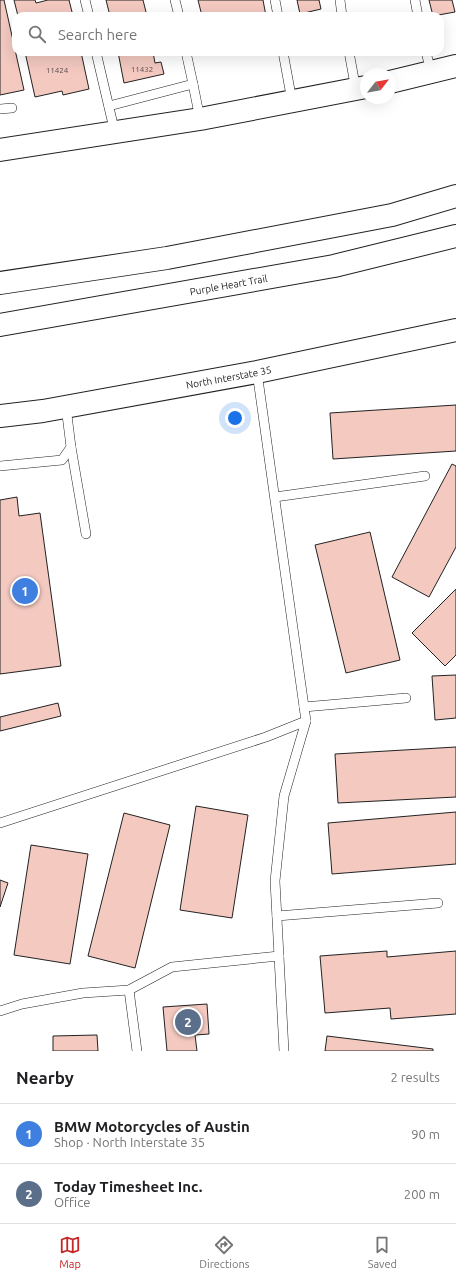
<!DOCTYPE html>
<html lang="en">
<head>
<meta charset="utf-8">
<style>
	body { margin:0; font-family:Ubuntu,sans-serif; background:#f2f2f2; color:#202124 }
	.compass { position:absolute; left:360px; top:68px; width:36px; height:36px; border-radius:50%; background:#fff; box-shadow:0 4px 16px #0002; rotate:59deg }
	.you { position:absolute; left:235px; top:418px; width:14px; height:14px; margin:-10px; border:3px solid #fff; border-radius:50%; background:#1a73e8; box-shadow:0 0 0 6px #1a73e833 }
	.badge { display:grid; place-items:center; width:26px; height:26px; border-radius:50%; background:#c62828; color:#fff; font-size:13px; font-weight:700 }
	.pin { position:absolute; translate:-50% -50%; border:2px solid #fff; box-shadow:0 1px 4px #0006 }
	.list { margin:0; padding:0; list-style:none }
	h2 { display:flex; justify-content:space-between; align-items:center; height:52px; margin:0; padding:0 16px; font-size:17px }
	h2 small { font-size:13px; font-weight:400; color:#757577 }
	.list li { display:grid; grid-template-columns:26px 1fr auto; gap:12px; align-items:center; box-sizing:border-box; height:60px; padding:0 16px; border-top:1px solid #e0e0e0 }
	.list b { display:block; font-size:15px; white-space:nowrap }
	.list p { margin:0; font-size:13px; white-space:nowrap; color:#757577 }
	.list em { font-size:13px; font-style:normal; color:#757577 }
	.icon { flex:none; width:22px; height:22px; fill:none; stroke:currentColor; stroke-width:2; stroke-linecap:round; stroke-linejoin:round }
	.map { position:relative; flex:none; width:456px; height:1051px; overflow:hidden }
	.search { position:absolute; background:#fff; box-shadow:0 4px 16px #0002; left:12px; right:12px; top:12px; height:44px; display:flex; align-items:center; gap:10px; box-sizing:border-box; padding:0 14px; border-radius:12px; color:#757577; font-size:15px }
	.sheet { height:172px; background:#fff }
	nav { display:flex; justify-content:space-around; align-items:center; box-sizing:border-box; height:56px; border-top:1px solid #e0e0e0; background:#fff; font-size:11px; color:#757577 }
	nav a { display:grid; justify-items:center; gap:2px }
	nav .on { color:#c62828 }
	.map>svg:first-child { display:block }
	.building { fill:#f3c9c0; stroke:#222 }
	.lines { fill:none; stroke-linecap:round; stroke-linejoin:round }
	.service-casing { stroke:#222; stroke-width:10 }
	.secondary-casing { stroke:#222; stroke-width:24 }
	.motorway-casing { stroke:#222; stroke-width:24 }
	.service { stroke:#fff; stroke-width:9 }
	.secondary { stroke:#fff; stroke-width:22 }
	.motorway { stroke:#fff; stroke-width:22 }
	.labels { text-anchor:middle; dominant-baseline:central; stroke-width:3; stroke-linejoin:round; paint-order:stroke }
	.number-label { font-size:8px; fill:#564c4a }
	.street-label { font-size:10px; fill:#222; stroke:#fff }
</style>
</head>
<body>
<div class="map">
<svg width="456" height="1051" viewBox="0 0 456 1051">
	<rect width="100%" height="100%" fill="#fff"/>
	<g class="building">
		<polygon points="0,0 4,0 24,90 0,95"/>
		<polygon points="14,0 35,0 36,3 48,0 69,0 73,16 18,16"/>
		<polygon points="106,0 143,0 147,16 110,16"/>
		<polygon points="198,0 263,0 266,16 202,16"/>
		<polygon points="297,0 319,0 321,9 300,14"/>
		<polygon points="429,0 452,0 455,12 433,16"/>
		<polygon points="25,52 81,52 89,89 63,95 62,91 35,97"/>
		<polygon points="118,52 153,52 155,63 161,62 164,74 124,83"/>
		<polygon points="456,405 456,451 333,459 330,413"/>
		<polygon points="452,464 456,466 456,547 429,597 392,577"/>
		<polygon points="17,497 19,516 40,513 61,666 0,674 0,500"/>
		<polygon points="370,532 400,660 346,673 315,545"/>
		<polygon points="456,589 456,655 445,666 412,633"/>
		<polygon points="456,675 456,718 435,720 432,676"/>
		<polygon points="58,703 61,716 0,731 0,717"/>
		<polygon points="456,747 456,797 338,803 335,754"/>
		<polygon points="196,806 248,815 232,918 180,910"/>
		<polygon points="456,812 456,864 332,874 328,823"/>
		<polygon points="124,813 170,825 135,968 88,956"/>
		<polygon points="31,845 88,854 70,964 14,955"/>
		<polygon points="0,880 8,883 0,907"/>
		<polygon points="387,951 387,957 456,951 456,1014 391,1019 390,1008 325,1013 320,956"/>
		<polygon points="207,1004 209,1034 195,1035 197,1051 167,1051 163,1007"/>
		<polygon points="97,1035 98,1051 53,1051 53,1036"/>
		<polygon points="327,1036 433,1049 433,1051 325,1051"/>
	</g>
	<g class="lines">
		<defs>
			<g id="service">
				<polyline points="85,0 89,16"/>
				<polyline points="175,0 179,16"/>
				<polyline points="275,0 278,16"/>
				<polyline points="340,0 342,16"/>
				<polyline points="415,0 418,16"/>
				<polyline points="96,52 115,133"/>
				<polyline points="186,52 193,84"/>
				<polyline points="283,52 292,101"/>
				<polyline points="349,52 356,90"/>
				<polyline points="426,52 431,72"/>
				<polyline points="109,106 193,84 200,119"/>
				<polyline points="0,109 12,108"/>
				<polyline points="257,372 306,721 284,796 275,881 284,1051"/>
				<polyline points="71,447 86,534"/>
				<polyline points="0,466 62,460 71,447 66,407"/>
				<polyline points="275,497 425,476"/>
				<polyline points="304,707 406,698"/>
				<polyline points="0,823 266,737 306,721"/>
				<polyline points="277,916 438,903"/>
				<polyline points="129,990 137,1051"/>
				<polyline points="0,1011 22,1004 83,993 129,990 172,967 279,956"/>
			</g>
			<g id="secondary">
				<polyline points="390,82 456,66"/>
				<polyline points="0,150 200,119 366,87"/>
				<path id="s1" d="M0,416L43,411L257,372L456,330"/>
			</g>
			<g id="motorway">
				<polyline points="0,283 167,258 392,215 456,196"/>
				<path id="s2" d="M0,325L334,266L456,236"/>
			</g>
		</defs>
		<use href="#service" class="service-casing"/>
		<use href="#secondary" class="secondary-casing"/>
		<use href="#motorway" class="motorway-casing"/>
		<use href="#service" class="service"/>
		<use href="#secondary" class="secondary"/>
		<use href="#motorway" class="motorway"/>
	</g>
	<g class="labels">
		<g class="number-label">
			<text x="142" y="69">11432</text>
			<text x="57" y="70">11424</text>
		</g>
		<g class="street-label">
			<text stroke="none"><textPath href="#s2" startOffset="232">Purple Heart Trail</textPath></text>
			<text stroke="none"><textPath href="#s1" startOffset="232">North Interstate 35</textPath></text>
		</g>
	</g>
</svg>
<svg class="compass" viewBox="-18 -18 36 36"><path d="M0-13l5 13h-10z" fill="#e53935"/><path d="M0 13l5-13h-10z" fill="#757577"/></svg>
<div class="you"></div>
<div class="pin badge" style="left:25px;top:591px;background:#3f7fe0">1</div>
<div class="pin badge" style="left:188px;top:1022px;background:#5c6f8a">2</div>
<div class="search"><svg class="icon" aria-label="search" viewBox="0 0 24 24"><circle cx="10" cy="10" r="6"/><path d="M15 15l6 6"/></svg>Search here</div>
</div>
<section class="sheet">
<h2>Nearby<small>2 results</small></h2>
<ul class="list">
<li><span class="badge" style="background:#3f7fe0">1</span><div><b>BMW Motorcycles of Austin</b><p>Shop · North Interstate 35</p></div><em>90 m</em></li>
<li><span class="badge" style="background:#5c6f8a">2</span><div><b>Today Timesheet Inc.</b><p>Office</p></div><em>200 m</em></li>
</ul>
</section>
<nav>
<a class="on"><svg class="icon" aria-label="map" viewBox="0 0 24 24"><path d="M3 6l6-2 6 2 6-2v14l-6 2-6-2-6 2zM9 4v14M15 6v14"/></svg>Map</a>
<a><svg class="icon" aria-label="directions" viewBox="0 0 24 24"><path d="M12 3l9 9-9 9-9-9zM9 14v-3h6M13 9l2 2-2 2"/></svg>Directions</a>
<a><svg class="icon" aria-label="saved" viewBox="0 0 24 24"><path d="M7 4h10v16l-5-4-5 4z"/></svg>Saved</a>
</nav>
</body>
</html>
